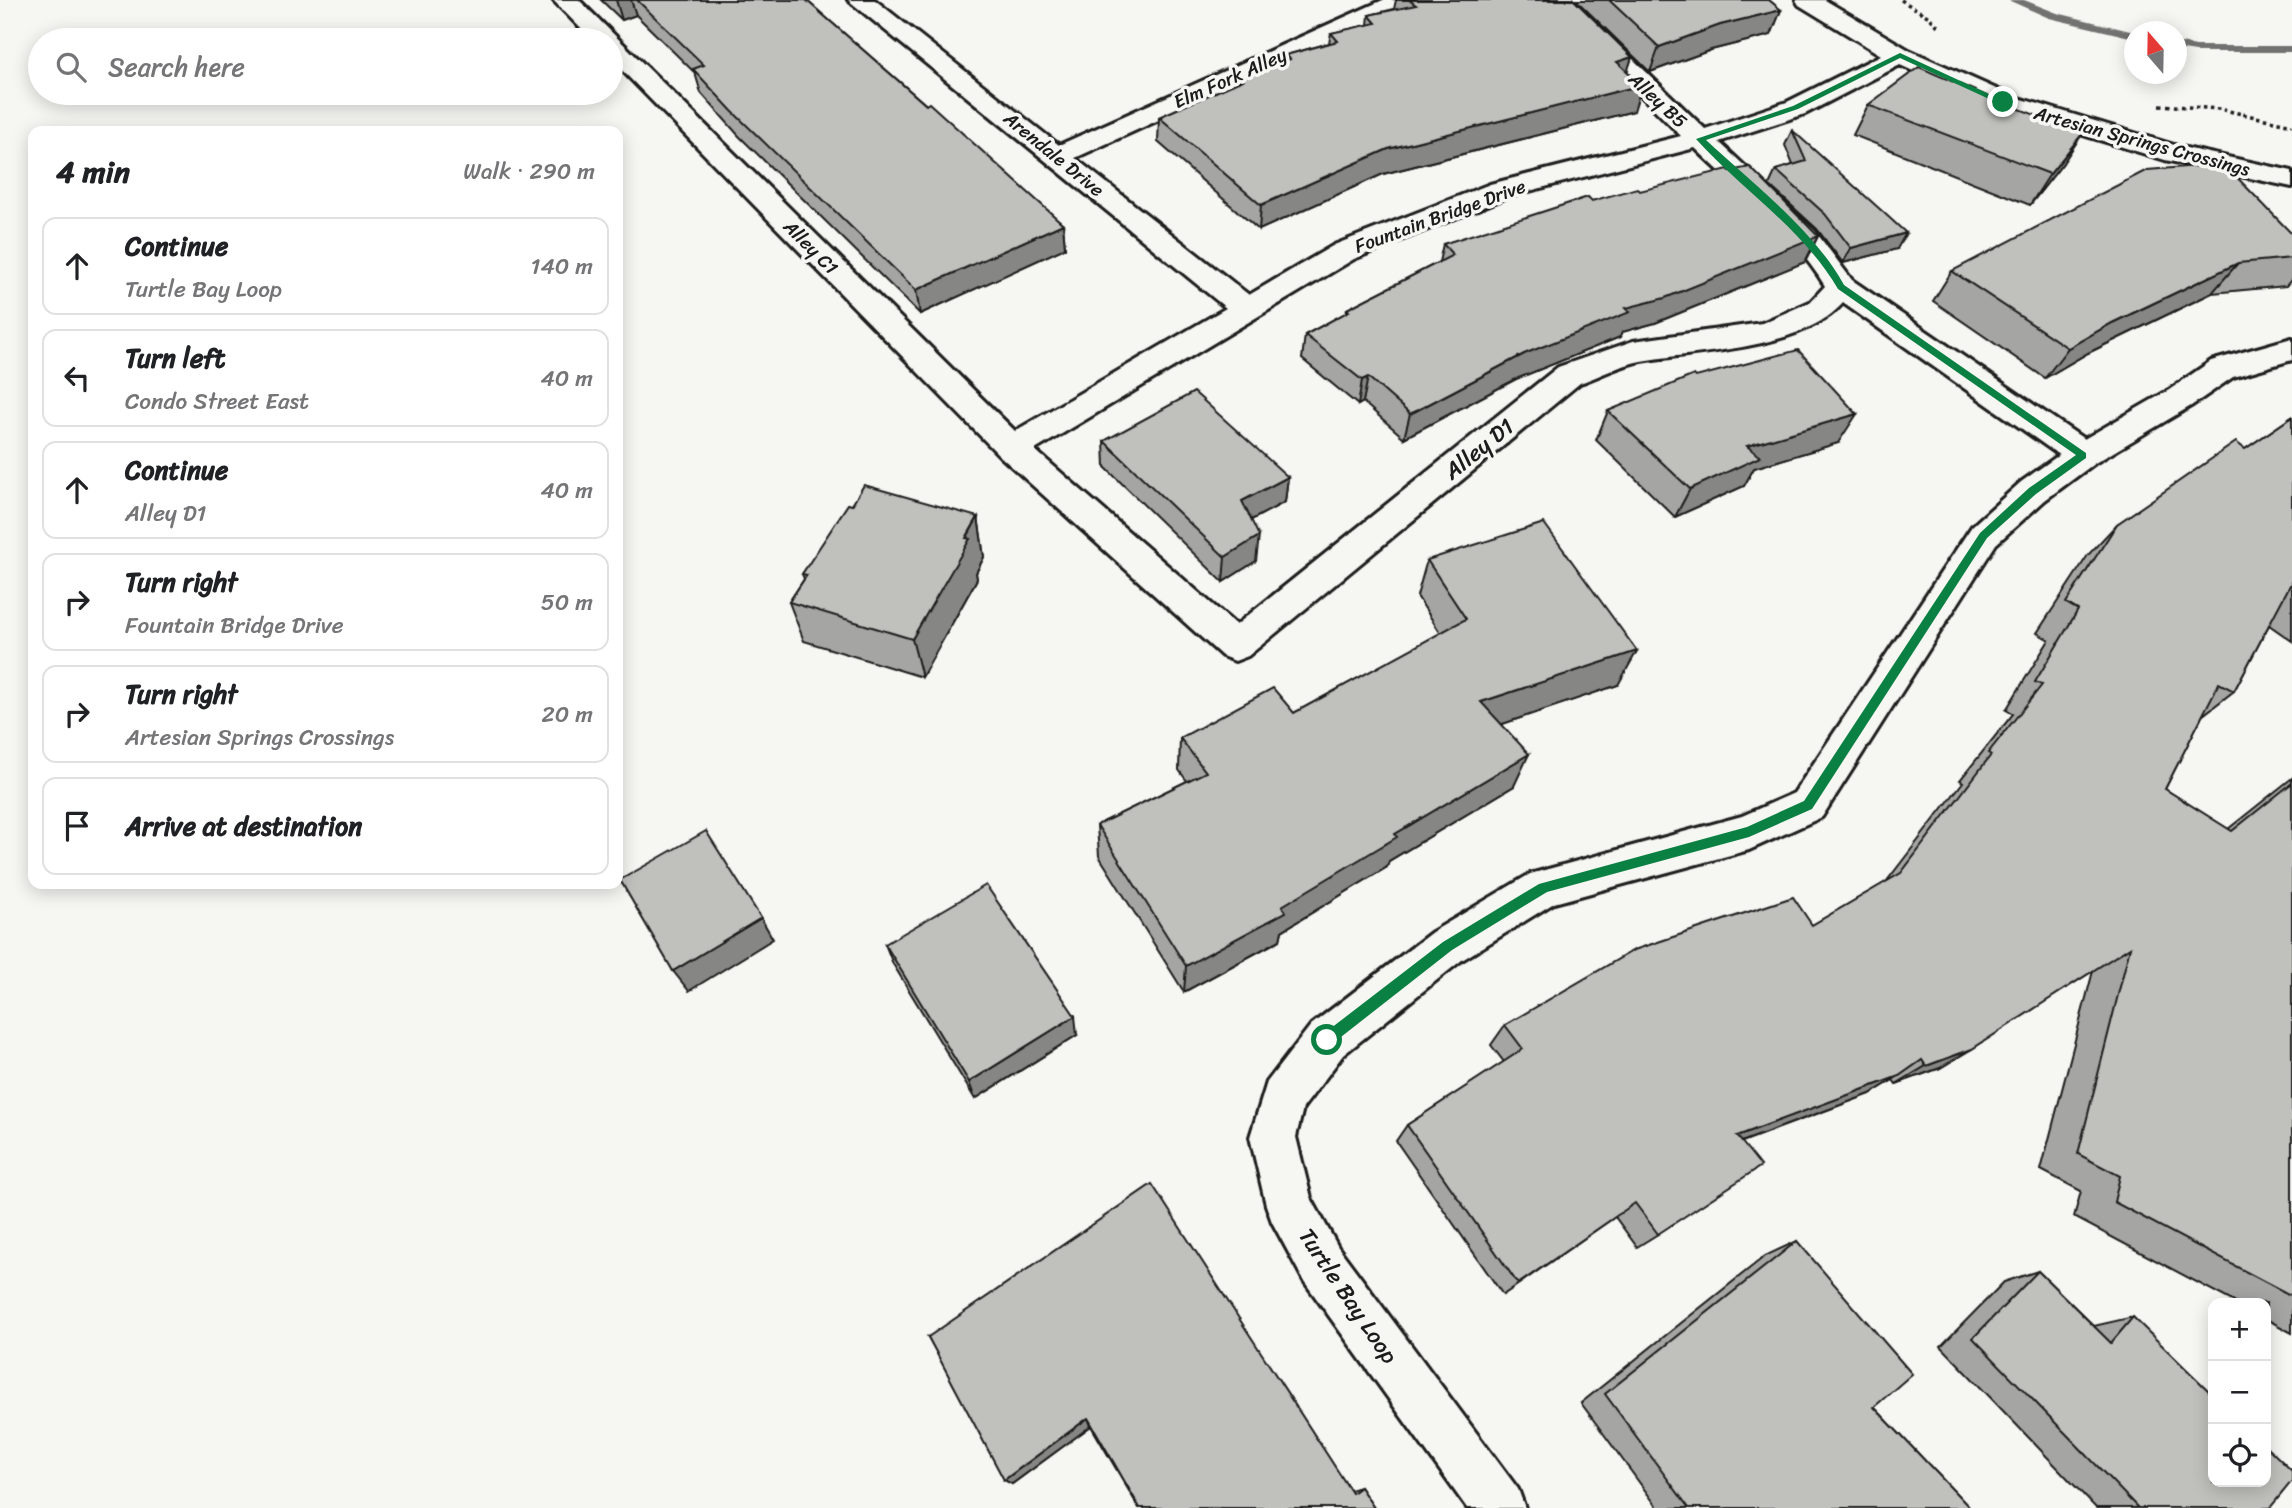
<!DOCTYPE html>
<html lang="en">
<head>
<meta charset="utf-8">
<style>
	body { margin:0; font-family:Sriracha,sans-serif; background:#f2f2f2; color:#202124 }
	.controls { position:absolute; right:21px; bottom:21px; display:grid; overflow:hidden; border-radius:14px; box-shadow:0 4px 18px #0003 }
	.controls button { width:63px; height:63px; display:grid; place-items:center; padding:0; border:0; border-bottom:2px solid #e0e0e0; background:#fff; color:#202124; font:35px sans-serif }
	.compass { position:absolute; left:2124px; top:21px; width:63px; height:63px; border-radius:50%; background:#fff; box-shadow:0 4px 18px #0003; rotate:340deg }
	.stop { position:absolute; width:21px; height:21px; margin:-16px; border:5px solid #0b8043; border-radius:50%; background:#fff }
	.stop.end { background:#0b8043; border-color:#fff; box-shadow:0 2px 7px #0008 }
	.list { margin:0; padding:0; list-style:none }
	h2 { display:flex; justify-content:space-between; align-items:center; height:91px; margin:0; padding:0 28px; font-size:30px }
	h2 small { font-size:23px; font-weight:400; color:#757577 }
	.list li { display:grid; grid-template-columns:46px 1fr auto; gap:21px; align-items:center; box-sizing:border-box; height:98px; margin:0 14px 14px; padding:0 14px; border:2px solid #e0e0e0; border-radius:14px }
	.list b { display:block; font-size:26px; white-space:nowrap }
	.list p { margin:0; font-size:23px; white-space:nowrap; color:#757577 }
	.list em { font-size:23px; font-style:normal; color:#757577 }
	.icon { flex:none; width:38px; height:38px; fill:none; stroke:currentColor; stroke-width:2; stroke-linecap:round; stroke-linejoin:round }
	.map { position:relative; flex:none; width:2292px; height:1508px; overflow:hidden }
	.search { position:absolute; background:#fff; box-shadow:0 4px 18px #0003; left:28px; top:28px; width:595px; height:77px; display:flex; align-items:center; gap:18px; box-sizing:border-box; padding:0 24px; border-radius:38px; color:#757577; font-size:26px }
	.panel { position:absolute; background:#fff; box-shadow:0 4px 18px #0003; left:28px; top:126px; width:595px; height:763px; border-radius:14px }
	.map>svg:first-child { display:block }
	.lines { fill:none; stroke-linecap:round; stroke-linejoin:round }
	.stream { fill:#727271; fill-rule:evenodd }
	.minor-casing { stroke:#1c1c1c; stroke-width:6 }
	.path { stroke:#1c1c1c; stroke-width:3.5; stroke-dasharray:3.5 3.5; stroke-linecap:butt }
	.minor { fill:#f6f6f2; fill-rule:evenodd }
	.wall { fill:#a5a5a3; stroke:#1c1c1c; stroke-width:2 }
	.shaded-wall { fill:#868684; stroke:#1c1c1c; stroke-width:2 }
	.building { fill:#c0c0bd; stroke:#1c1c1c; stroke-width:2 }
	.route { fill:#0b8043 }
	.labels { text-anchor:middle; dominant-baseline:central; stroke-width:7; stroke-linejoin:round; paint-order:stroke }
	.far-street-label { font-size:19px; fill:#1c1c1c; stroke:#f6f6f2 }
	.street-label { font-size:23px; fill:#1c1c1c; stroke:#f6f6f2 }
</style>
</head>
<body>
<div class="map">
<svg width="2292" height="1508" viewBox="0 0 2292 1508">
	<rect width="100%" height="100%" fill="#f6f6f2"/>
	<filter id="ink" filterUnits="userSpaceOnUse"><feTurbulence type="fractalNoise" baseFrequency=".0143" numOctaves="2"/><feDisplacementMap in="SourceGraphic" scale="14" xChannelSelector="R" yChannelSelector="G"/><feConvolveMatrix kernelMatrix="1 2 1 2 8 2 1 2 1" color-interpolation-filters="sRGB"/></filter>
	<g filter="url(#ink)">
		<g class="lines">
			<g class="stream">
				<polygon points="2008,0 2024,0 2057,13 2134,32 2134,38 2049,18"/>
				<polygon points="2176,42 2196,46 2292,46 2292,52 2196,52 2176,49"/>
			</g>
			<defs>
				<path id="minor" d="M553,0H579L1015,431L1226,308L848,0H875L1059,145L1383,0H1415L1412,5L1075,158L1249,295L1334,245L1490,184L1681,136L1546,0H1572L1705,129L1787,102L1881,55L1799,5L1796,0H1825L1909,50L2012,96L2181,147L2292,171V187L2165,160L1994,108L1900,65L1805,114L1719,142L1815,231L1852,280L2084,439L2169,390L2211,361L2292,338V360L2233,377L2191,406L2095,463L2045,500L1996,544L1822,817L1749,850L1554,903L1462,960L1343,1055L1303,1108L1296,1137L1311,1198L1338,1247L1518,1489L1525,1508H1467L1304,1281L1272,1222L1266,1205L1250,1137L1267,1082L1311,1025L1432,932L1530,874L1742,816L1794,793L1972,526L2021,482L2059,455L1843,303C1801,350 1701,351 1641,361C1620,365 1600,376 1580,383L1248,656L1235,661L1222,656L1000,456L611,59V40H592ZM1695,148C1740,192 1792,232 1825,286L1810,302L1762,323L1633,341L1558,367L1236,625L1035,450L1354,259L1510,196Z"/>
			</defs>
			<use href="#minor" class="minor-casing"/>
			<g class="path">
				<polyline points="1901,0 1929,17 1940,28"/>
				<polyline points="2160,105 2219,109 2292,125"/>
			</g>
			<use href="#minor" class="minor"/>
		</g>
		<g class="wall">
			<polygon points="601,0 806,0 1063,224 1065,248 920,314 739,136 701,93 695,73 636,15 622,20"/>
			<polygon points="1396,0 1574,0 1632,57 1627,71 1634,111 1383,174 1259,230 1158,142 1159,117 1239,82 1239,78 1286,60 1286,55 1329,43 1331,33 1368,25 1369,15 1394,9"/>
			<polygon points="1576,0 1769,0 1781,10 1771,35 1711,50 1650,72"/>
			<polygon points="1996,100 2063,163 2030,205 1853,135 1868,105"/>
			<polygon points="1792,130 1897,249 1843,263 1817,229 1769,185 1776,170 1793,165 1785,145"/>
			<polygon points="1640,191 1818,236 1805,262 1655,323 1622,332 1620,337 1516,379 1404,438 1363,402 1358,405 1302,359 1305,335 1346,313 1347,309 1439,262 1443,244 1592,201"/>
			<polygon points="2292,234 2292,279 2286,286 2212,293 2088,353 2045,378 1933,301 1952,271"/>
			<polygon points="1696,377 1838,443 1754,468 1744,486 1675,517 1596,440 1608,411"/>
			<polygon points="2292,417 2292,641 2269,625 2234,691 2202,716 2165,789 2228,829 2292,778 2292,1333 2266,1319 2266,1303 2236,1303 2074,1217 2081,1191 2041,1170 2093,971 1940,1068 1896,1084 1893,1080 1870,1094 1742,1142 1658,1234 1637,1247 1615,1217 1503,1295 1396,1141 1407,1125 1504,1062 1491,1045 1505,1025 1812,925 1886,882 1963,782 1960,780 2013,714 2006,710 2049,640 2037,633 2088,555 2117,524 2245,449"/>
			<polygon points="1104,441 1288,477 1285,502 1251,520 1256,561 1223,582 1105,467"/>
			<polygon points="852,505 978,517 984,557 976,573 977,579 922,677 804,641 789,602 804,579 802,574"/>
			<polygon points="1427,560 1618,685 1502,724 1514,786 1389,861 1387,867 1282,931 1280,940 1184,992 1099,856 1097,825 1187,781 1179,770 1180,738 1294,713 1441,634 1417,596"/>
			<polygon points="885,944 1077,1035 975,1099 893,964"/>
			<polygon points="1797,1241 1874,1407 1970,1508 1658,1508 1581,1403 1765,1256"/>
			<polygon points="2038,1271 2094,1326 2133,1317 2270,1508 2096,1508 1941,1346 2004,1282"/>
			<polygon points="928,1337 1350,1490 1360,1487 1374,1508 1139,1508 1091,1426 1012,1484"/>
		</g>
		<g class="shaded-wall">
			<polygon points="616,0 631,0 636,15 622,20"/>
			<polygon points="1781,10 1771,35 1711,50 1650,72 1659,47 1720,25"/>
			<polygon points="1632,57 1624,82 1617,62"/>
			<polygon points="1642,85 1634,111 1383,174 1259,230 1261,205 1388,149"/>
			<polygon points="2083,133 2063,163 2030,205 2050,174"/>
			<polygon points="1063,224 1065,248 920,314 916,290"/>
			<polygon points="1906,233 1897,249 1843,263 1851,248"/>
			<polygon points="1818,236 1805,262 1655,323 1622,332 1620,337 1516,379 1404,438 1410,414 1524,354 1626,308"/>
			<polygon points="2238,263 2212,293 2088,353 2045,378 2068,348 2112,323"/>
			<polygon points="1368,377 1363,402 1358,405 1362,380"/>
			<polygon points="1857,414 1838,443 1754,468 1744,486 1675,517 1690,489 1747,446"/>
			<polygon points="1288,477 1285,502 1240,526 1242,501"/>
			<polygon points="978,517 984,557 976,573 977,579 922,677 912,639"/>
			<polygon points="1259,536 1256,561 1223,582 1225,557"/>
			<polygon points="1637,651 1618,685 1467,736 1481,702"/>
			<polygon points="1529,754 1514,786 1389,861 1387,867 1282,931 1280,940 1184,992 1186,966 1395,834"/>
			<polygon points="761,918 773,939 689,991 673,971"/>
			<polygon points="1075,1016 1077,1035 975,1099 969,1082"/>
			<polygon points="1972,1049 1940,1068 1896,1084 1926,1066"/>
			<polygon points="1899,1076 1870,1094 1714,1152 1737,1136"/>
			<polygon points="1088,1418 1091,1426 1012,1484 1004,1480"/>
		</g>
		<g class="building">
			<polygon points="637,0 806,0 926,105 929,103 1063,224 916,290 732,111 693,69 704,65"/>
			<polygon points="1409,0 1574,0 1632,57 1617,62 1642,85 1388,149 1261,205 1159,117 1243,80 1239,78 1290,59 1286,55 1338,41 1331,33 1376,23 1369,15 1416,5"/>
			<polygon points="1609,0 1769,0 1781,10 1720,25 1659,47"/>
			<polygon points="1919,67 1996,100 2083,133 2050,174 1868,105"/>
			<polygon points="1792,130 1882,211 1906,233 1851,248 1825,214 1776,170 1806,161"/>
			<polygon points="2224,164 2292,234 2292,258 2238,263 2112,323 2068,348 1952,271 2147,170"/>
			<polygon points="1750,167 1818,236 1665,298 1626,308 1630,312 1524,354 1410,414 1368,377 1362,380 1305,335 1349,311 1347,309 1453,255 1443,244 1588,197 1592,201 1637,188 1640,191 1728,169 1730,171"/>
			<polygon points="1798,350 1857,414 1747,446 1760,457 1690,489 1608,411 1694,375 1696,377"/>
			<polygon points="1194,392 1288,477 1242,501 1259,536 1225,557 1104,441"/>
			<polygon points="2292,417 2292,586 2290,585 2234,691 2219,683 2165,789 2232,831 2292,783 2292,1296 2114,1202 2120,1176 2078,1154 2130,947 1972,1049 1926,1066 1922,1060 1899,1076 1737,1136 1761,1166 1658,1234 1635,1203 1518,1284 1407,1125 1523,1049 1505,1025 1634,950 1793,897 1812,925 1901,873 1991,755 1988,753 2042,685 2035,682 2078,610 2066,603 2117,524 2236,442 2245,449"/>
			<polygon points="864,485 978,517 966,538 970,539 912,639 789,602 807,575 802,574 848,504 852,505"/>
			<polygon points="1544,523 1637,651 1481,702 1529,754 1395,834 1397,837 1282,906 1286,912 1186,966 1097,825 1206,772 1180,738 1273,688 1294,713 1466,619 1427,560"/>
			<polygon points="706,831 761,918 673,971 620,880"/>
			<polygon points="986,885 1075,1016 969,1082 885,944"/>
			<polygon points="1152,1184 1352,1493 1360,1487 1374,1508 1140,1508 1088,1418 1004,1480 928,1337"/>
			<polygon points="1797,1241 1912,1374 1874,1407 1970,1508 1689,1508 1605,1394"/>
			<polygon points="2038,1271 2111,1343 2133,1317 2213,1395 2213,1482 2266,1482 2266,1446 2292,1471 2292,1481 2270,1508 2138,1508 1973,1338"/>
		</g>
	</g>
	<path class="route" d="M1900,53L2006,102L2000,104L1900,58L1798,109L1706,140C1752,183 1814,230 1844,285L2086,453V458L2036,494L1987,538L1812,809L1749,837L1547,892L1452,950L1332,1044H1322V1035L1443,942L1539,884L1747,827L1804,801L1980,533L2029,488L2076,455L1838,289C1803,229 1742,190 1696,139L1793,106Z"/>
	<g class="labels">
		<g class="far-street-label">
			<text transform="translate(1230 78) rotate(-24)">Elm Fork Alley</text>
			<text transform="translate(1658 100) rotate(43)">Alley B5</text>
			<text transform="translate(2142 141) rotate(15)">Artesian Springs Crossings</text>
			<text transform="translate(1054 154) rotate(39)">Arendale Drive</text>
			<text transform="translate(1440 216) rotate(-20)">Fountain Bridge Drive</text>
			<text transform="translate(811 247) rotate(45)">Alley C1</text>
		</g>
		<g class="street-label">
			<text transform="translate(1479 449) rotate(-39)">Alley D1</text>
			<text transform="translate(1348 1296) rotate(56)">Turtle Bay Loop</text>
		</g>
	</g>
</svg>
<div class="controls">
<button>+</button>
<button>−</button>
<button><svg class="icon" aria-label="locate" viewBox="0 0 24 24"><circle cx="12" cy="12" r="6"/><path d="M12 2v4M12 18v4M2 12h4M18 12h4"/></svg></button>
</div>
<svg class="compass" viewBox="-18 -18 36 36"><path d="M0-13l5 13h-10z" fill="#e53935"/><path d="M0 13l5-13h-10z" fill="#757577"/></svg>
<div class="stop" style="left:1327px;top:1040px"></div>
<div class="stop end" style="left:2003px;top:102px"></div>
<div class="search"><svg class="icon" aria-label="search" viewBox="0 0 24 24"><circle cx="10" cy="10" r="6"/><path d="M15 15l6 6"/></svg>Search here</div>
<section class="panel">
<h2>4 min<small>Walk · 290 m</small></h2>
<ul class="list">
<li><svg class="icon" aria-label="ahead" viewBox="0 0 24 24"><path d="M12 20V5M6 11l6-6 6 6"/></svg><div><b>Continue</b><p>Turtle Bay Loop</p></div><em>140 m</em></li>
<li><svg class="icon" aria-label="left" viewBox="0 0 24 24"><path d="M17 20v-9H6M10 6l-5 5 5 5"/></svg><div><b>Turn left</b><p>Condo Street East</p></div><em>40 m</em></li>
<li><svg class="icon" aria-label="ahead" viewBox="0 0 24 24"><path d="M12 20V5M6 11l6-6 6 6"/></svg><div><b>Continue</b><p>Alley D1</p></div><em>40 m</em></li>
<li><svg class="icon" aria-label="right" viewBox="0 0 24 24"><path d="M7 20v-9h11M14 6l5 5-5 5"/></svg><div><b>Turn right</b><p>Fountain Bridge Drive</p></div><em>50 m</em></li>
<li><svg class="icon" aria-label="right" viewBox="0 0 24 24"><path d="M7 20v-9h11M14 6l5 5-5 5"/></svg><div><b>Turn right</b><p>Artesian Springs Crossings</p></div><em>20 m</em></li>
<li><svg class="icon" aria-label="arrive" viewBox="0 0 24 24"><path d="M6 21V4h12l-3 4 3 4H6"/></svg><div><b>Arrive at destination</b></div></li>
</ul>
</section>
</div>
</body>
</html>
